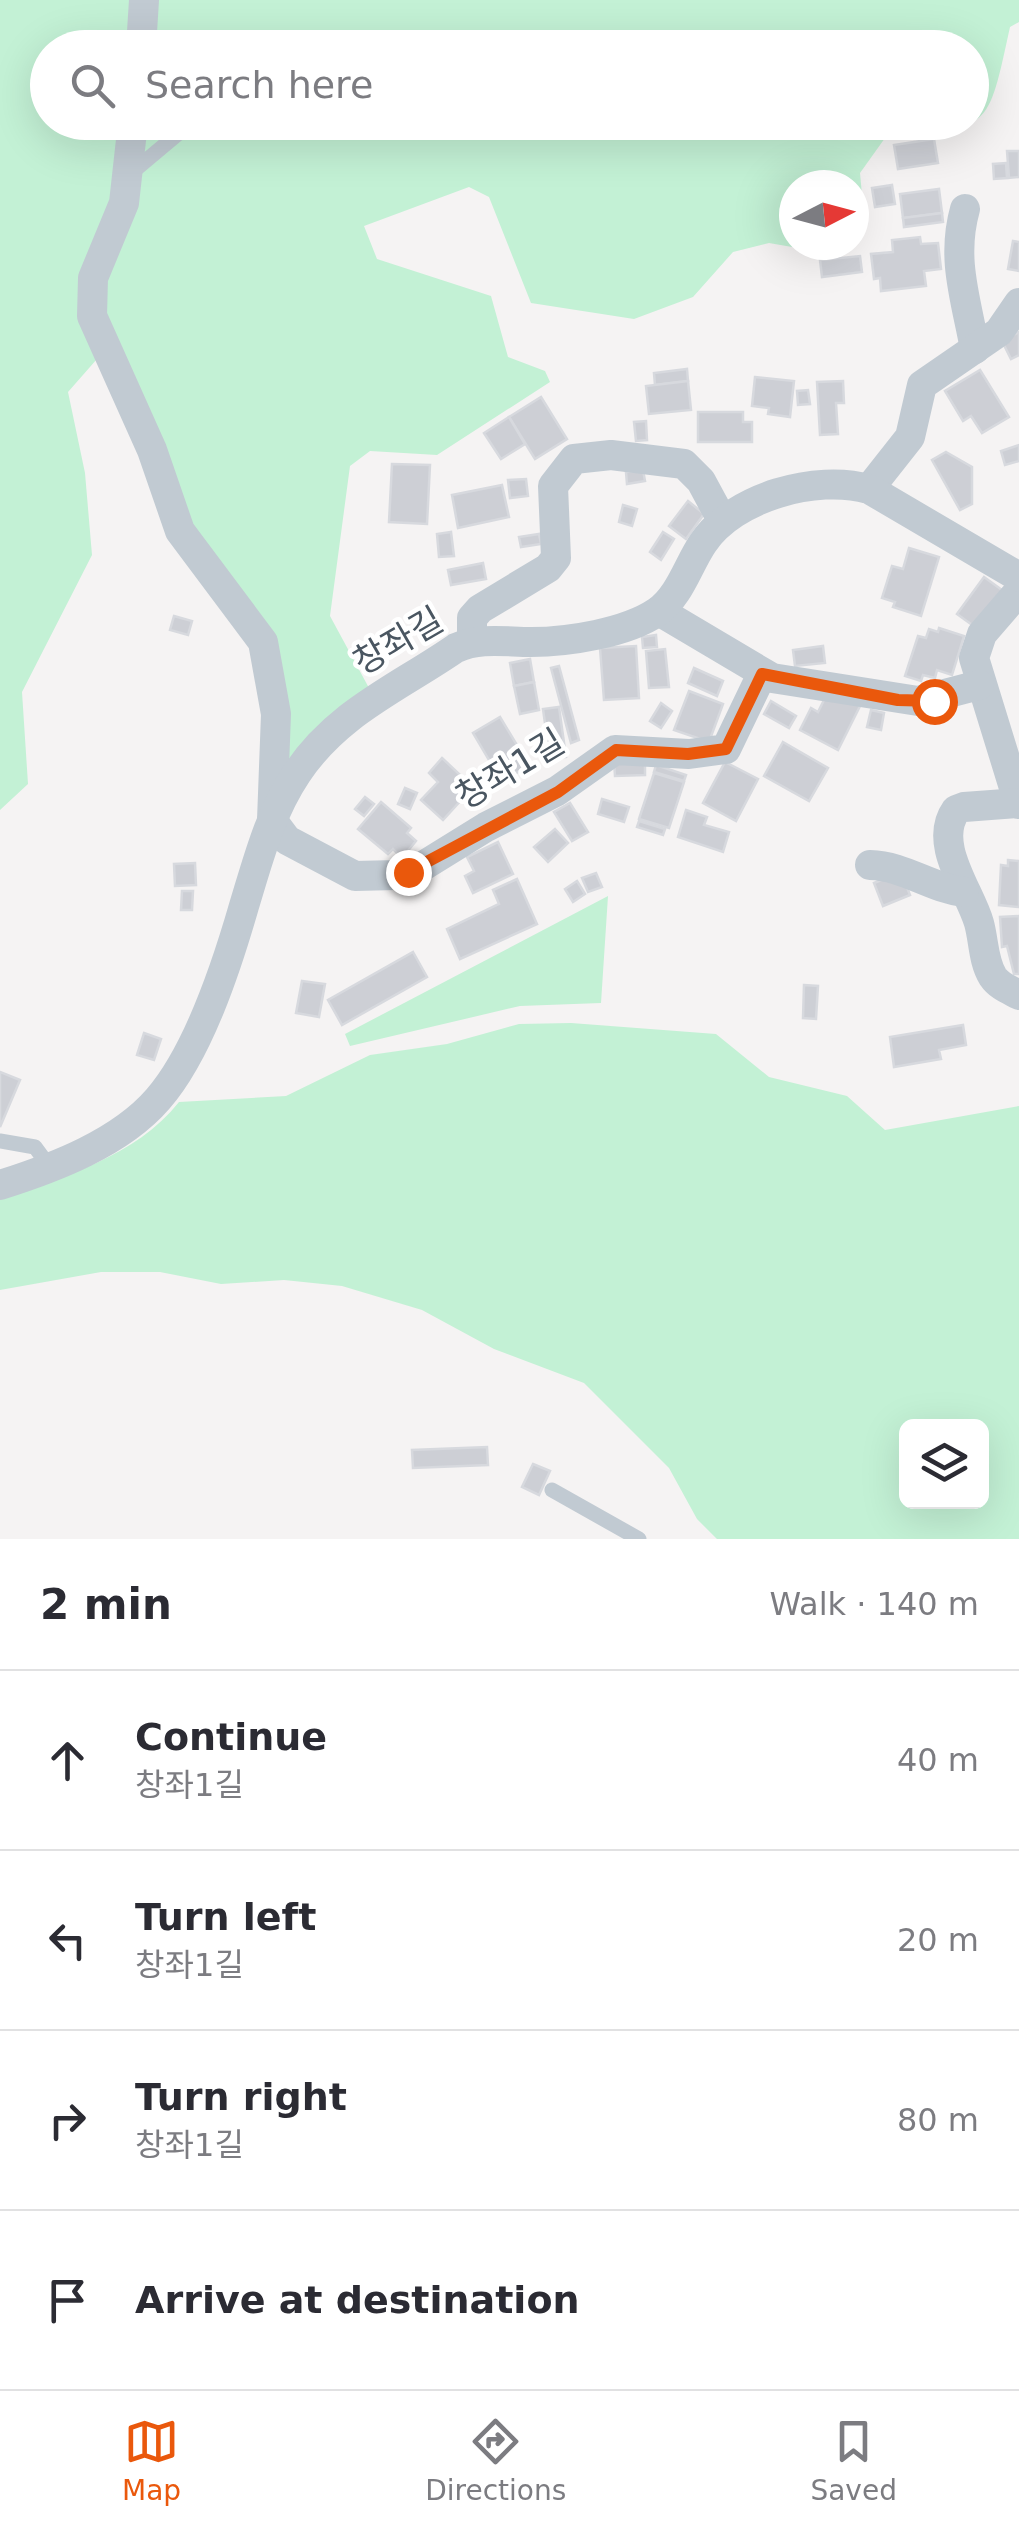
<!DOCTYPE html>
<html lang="en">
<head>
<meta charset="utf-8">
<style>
	body { margin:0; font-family:"DejaVu Sans","Noto Sans KR",sans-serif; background:#f7f7f7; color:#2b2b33 }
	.controls { position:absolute; right:30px; bottom:30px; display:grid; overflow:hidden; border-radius:15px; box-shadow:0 10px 40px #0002 }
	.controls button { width:90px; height:90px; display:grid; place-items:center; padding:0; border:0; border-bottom:2px solid #e1e1e2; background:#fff; color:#2b2b33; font:50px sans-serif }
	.compass { position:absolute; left:779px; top:170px; width:90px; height:90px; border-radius:50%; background:#fff; box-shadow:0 10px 40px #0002; rotate:84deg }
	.stop { position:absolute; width:30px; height:30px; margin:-22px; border:8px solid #ea580c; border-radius:50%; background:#fff }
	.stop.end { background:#ea580c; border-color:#fff; box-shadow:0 2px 10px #0008 }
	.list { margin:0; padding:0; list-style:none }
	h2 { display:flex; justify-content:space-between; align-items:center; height:130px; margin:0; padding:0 40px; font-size:42px }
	h2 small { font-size:32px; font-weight:400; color:#7c7c81 }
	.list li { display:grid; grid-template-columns:65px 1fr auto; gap:30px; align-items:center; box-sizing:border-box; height:180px; padding:0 40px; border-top:2px solid #e1e1e2 }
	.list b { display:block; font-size:38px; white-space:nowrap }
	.list p { margin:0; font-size:32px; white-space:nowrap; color:#7c7c81 }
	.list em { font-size:32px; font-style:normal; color:#7c7c81 }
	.icon { flex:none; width:55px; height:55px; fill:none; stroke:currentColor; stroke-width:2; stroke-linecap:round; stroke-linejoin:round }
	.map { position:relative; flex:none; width:1019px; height:1539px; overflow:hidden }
	.search { position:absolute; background:#fff; box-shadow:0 10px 40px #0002; left:30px; right:30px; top:30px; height:110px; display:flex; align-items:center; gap:25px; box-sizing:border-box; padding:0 35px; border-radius:55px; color:#7c7c81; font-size:38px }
	.sheet { height:850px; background:#fff }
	nav { display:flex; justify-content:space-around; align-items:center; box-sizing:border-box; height:140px; border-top:2px solid #e1e1e2; background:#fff; font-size:28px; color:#7c7c81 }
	nav a { display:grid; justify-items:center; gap:5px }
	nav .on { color:#ea580c }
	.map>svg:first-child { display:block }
	.green { fill:#c3f1d5; fill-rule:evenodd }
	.building { fill:#cdcfd5; stroke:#d7d9de; stroke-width:2.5 }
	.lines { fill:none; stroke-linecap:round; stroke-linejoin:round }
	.service { stroke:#c1cad2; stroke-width:15 }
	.minor { stroke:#c1cad2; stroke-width:30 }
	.route { stroke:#ea580c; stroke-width:12 }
	.labels { text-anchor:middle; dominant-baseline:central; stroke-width:9; stroke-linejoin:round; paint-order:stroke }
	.street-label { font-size:35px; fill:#4a5661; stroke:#fff }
</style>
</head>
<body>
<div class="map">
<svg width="1019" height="1539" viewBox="0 0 1019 1539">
	<rect width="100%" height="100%" fill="#f5f3f3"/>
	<g class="green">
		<path d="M0,0H1019V22L1010,27C987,132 992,127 885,138L860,173L865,228L854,243V185H794V245L852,246L815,251L769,243L733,252L693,297L634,319L531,303L489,197L469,187L364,226L377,259L491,296L508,357L545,371L550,382L437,455L370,451L350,466L330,616L369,688L288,767L286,706L214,564L97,359L68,392L85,473L92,555L22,692L28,784L0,810ZM48,48H972V122H48Z"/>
		<polygon points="608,896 601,1003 520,1006 350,1046 345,1034"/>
		<path d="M571,1023L716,1034L769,1077L847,1096L885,1130L1019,1106V1539H717L697,1519L669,1468L584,1383L494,1349L422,1310L342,1286L284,1280L221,1284L160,1272H101L0,1290V1199C65,1176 135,1157 179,1102L286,1096L370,1055L447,1044L519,1024ZM906,1426H982V1502H906Z"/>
	</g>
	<g class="building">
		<polygon points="934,139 938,163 898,169 894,145"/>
		<polygon points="1007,151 1019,151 1019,177 1009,178"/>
		<polygon points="1006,163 1007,178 994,179 993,164"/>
		<polygon points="892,185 895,204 875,207 872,188"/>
		<polygon points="939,189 942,213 903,218 900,194"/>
		<polygon points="942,213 943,222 904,227 903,218"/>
		<polygon points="920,237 921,244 938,243 941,269 924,271 926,286 881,291 880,278 874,279 871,254 893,252 892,240"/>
		<polygon points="1013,241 1019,242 1019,271 1008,269"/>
		<polygon points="860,256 862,272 822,277 820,260"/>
		<polygon points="1019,332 1019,355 1011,359 1002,341"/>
		<polygon points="687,369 688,381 655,385 654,373"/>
		<polygon points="980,370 1009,417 982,433 971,416 963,421 945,391"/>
		<polygon points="755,377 794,381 790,417 768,414 769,408 752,406"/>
		<polygon points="688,381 691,410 649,414 646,386"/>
		<polygon points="843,381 844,403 836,403 838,434 820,435 817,382"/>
		<polygon points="808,390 810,404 798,405 797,391"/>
		<polygon points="541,397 567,439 535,459 509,417"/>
		<polygon points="698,412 743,412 743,422 752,422 752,442 698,442"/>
		<polygon points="509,417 525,444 501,459 484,433"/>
		<polygon points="646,421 647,440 636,441 634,422"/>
		<polygon points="1019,445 1019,461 1005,465 1001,451"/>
		<polygon points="946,452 972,467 972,504 960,510 932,460"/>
		<polygon points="392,464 430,465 427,524 389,522"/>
		<polygon points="643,470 645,481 627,484 626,472"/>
		<polygon points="526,479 528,496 510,498 508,480"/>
		<polygon points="502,485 509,517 458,528 452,495"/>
		<polygon points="688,501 704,514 686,539 669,526"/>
		<polygon points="623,505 637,509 632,526 619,522"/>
		<polygon points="451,532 454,556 439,557 437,534"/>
		<polygon points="663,532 674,539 661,560 650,552"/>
		<polygon points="539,534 541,544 521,547 519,537"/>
		<polygon points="909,548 939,557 921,616 893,607 895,602 882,598 892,566 903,569"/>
		<polygon points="483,563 486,579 451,585 448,570"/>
		<polygon points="984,577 1002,590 975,627 957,614"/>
		<polygon points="174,616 192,621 188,635 170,630"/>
		<polygon points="939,628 964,636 952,675 937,670 935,678 923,675 921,681 905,676 918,636 926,638 929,629 938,632"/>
		<polygon points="656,635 657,647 643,648 642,637"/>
		<polygon points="636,646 639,698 604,700 600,648"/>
		<polygon points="823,646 825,663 795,666 793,650"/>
		<polygon points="665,649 669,687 649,688 646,651"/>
		<polygon points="530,659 534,682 514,686 510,663"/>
		<polygon points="559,666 579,740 571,743 551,668"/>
		<polygon points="694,668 723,681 717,696 688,683"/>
		<polygon points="534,682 539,710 520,714 514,686"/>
		<polygon points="829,690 860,706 838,750 800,730 811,708 818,712"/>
		<polygon points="689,691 723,704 709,742 674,730"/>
		<polygon points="771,701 796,716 789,728 764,714"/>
		<polygon points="661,703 672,711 661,728 650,721"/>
		<polygon points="559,707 566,757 550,759 543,709"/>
		<polygon points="871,710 884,713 881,730 867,727"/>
		<polygon points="500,717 529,765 502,782 473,733"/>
		<polygon points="783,742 828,768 809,801 764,776"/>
		<polygon points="442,758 473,787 443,820 421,800 438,782 429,773"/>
		<polygon points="645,759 645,775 615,776 614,760"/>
		<polygon points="725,762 758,779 736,821 703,803"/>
		<polygon points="656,765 686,775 684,781 654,772"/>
		<polygon points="654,773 684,782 669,828 639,819"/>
		<polygon points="405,788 417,793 410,809 398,804"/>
		<polygon points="365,797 374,804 364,816 355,809"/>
		<polygon points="602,799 629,807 624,822 598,814"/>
		<polygon points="381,802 411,828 407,833 416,841 402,858 393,849 388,854 358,829"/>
		<polygon points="570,803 588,832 572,841 554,812"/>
		<polygon points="686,810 707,817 704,825 729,832 723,852 678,837"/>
		<polygon points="639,821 665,829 663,835 637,827"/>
		<polygon points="555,829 568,843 548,862 534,847"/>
		<polygon points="498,842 513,874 473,893 465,876 474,871 467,857"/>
		<polygon points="1008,860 1019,861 1019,907 999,905 1001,865 1008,866"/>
		<polygon points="195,863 196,885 175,886 174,864"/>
		<polygon points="901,872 910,895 883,906 874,883"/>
		<polygon points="596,873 602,887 588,892 582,878"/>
		<polygon points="517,879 537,924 460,959 447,929 499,904 493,890"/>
		<polygon points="577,881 585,894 573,902 565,889"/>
		<polygon points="182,891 193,891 192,910 181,910"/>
		<polygon points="1019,916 1019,974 1014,974 1007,946 1002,947 1000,917"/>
		<polygon points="413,952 427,977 342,1025 328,1000"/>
		<polygon points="302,981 325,984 319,1017 296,1013"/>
		<polygon points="804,985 818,986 816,1019 803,1018"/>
		<polygon points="963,1025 966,1045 939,1050 941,1059 894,1067 890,1037"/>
		<polygon points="144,1033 161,1039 154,1060 137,1055"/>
		<polygon points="0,1072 20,1080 0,1127"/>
		<polygon points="487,1447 488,1465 413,1468 412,1450"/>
		<polygon points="533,1464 550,1471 539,1495 522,1487"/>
	</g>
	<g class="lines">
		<g class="service">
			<polyline points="130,174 192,122"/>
			<polyline points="0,1141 35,1147 49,1166"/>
			<polyline points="552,1490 639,1539"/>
		</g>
		<g class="minor">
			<polyline points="141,48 144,0"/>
			<polyline points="133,122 124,203 93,278 92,316 152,450 180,531 263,642 276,714 272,820 287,840 355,876 396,875 423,866 486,827 557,791 615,750 689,754 726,749 762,674"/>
			<path d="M965,209C951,259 966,299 975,349"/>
			<polyline points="869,489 910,437 922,385 999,332 1019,303"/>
			<polyline points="1019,591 982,634 974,658 1019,804"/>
			<polyline points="659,611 772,678 918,701 979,685"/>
			<polyline points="472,641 472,618 480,609 548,568 556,558 553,486 574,459 611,455 684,464 701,481 722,520"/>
			<path d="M1019,803L964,807L956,810C932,844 970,891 979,923C984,941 983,961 993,977C999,986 1010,990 1019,995"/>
			<path d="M870,865C905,866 930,888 964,892"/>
			<path d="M0,1185C54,1168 120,1143 158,1099C199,1052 227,965 244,906C258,860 270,813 297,773C338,712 398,688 456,648C480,637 506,642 531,642C568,642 626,633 657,612C680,596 688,565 703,543C734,497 816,474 869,489L1019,577"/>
		</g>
	</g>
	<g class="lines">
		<polyline class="route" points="408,872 558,792 616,750 688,754 726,749 762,674 898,700 934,701"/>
	</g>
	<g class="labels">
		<g class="street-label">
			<text transform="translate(398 641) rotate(-30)">창좌길</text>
			<text transform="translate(510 769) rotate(-31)">창좌1길</text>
		</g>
	</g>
</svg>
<div class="controls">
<button><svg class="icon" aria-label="layers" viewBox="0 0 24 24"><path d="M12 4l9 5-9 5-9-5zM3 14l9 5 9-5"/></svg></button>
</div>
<svg class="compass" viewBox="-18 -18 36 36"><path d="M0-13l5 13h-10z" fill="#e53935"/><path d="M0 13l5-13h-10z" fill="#7c7c81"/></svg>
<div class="stop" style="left:934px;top:701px"></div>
<div class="stop end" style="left:408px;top:872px"></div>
<div class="search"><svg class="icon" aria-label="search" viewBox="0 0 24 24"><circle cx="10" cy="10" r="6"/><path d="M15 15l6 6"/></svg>Search here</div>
</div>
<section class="sheet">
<h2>2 min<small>Walk · 140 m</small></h2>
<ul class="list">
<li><svg class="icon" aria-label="ahead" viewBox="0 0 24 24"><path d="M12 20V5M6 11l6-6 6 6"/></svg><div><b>Continue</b><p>창좌1길</p></div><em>40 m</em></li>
<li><svg class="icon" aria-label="left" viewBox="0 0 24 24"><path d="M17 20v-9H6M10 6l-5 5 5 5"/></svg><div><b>Turn left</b><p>창좌1길</p></div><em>20 m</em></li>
<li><svg class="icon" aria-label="right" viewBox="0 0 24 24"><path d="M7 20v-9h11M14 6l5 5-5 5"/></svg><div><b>Turn right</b><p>창좌1길</p></div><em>80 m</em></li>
<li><svg class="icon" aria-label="arrive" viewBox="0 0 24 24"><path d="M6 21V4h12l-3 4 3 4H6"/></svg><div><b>Arrive at destination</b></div></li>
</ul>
</section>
<nav>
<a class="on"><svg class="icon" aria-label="map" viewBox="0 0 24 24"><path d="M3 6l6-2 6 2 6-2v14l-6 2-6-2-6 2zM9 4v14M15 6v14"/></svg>Map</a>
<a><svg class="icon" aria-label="directions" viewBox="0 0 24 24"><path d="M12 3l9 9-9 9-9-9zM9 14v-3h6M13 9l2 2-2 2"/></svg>Directions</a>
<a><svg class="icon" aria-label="saved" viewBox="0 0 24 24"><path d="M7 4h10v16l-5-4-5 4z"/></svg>Saved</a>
</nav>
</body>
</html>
